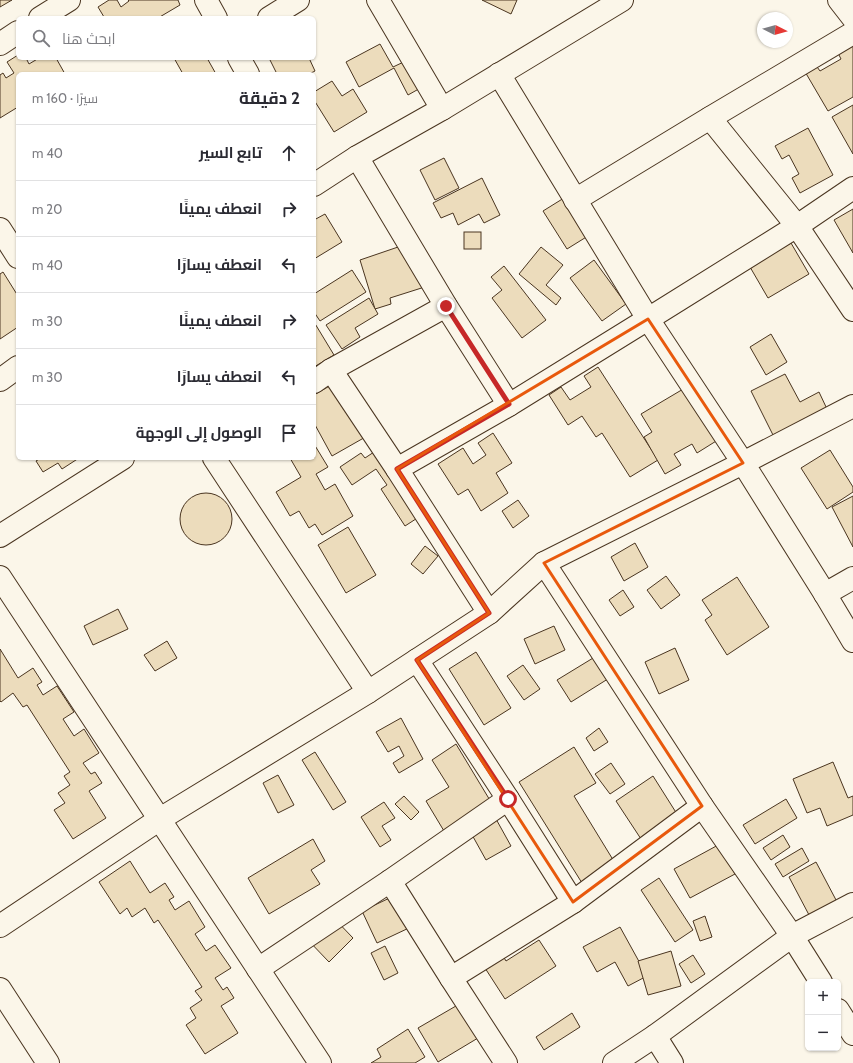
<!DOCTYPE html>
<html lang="ar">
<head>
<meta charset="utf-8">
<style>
	body { margin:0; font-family:Cabin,Cairo,sans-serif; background:#f7f7f7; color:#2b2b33; direction:rtl }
	.controls { position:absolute; right:12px; bottom:12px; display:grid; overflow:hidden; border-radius:6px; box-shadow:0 1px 3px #0004 }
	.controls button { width:36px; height:36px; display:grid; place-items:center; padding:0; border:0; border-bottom:1px solid #e1e1e2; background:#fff; color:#2b2b33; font:20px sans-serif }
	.compass { position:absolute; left:757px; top:12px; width:36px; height:36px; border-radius:50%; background:#fff; box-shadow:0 1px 3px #0004; rotate:96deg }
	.stop { position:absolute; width:12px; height:12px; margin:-9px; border:3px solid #c62828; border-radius:50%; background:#fff }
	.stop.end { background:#c62828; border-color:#fff; box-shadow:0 1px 4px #0008 }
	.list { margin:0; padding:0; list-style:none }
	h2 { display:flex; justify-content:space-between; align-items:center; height:52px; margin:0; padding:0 16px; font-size:17px }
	h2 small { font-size:13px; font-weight:400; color:#7c7c81 }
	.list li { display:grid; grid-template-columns:26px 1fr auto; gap:12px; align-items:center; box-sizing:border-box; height:56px; padding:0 16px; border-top:1px solid #e1e1e2 }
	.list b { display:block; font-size:15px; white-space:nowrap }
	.list em { font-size:13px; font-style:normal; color:#7c7c81 }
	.icon { flex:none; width:22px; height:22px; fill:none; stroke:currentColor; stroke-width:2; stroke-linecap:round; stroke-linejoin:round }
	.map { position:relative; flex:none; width:853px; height:1063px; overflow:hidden; direction:ltr }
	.search { position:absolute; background:#fff; box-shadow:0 1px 3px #0004; left:16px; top:16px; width:300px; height:44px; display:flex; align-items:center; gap:10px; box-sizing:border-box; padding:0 14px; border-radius:6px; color:#7c7c81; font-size:15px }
	.panel { position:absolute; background:#fff; box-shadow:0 1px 3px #0004; left:16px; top:72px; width:300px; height:388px; border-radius:6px; direction:rtl }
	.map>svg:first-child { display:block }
	.building { fill:#ecdcbc; stroke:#4a3520 }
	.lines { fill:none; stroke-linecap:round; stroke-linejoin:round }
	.street-casing { stroke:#4a3520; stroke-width:24 }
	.secondary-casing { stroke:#4a3520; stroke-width:24 }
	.street { stroke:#fbf6e9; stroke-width:22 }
	.secondary { stroke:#fbf6e9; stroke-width:22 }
	.route { stroke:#c62828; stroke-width:5 }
	.marked { fill:none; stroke:#e8590c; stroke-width:3; stroke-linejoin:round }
</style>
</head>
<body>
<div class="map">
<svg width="853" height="1063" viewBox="0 0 853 1063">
	<rect width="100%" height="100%" fill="#fbf6e9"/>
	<g class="building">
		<polygon points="0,0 12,0 0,7"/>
		<polygon points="109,0 117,0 121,7 129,1 128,0 178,0 180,5 158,18 102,18 104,17 98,7"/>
		<polygon points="482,0 517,0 511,14"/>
		<polygon points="853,42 853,97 828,111 804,70 815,64 820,71 841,59 837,51"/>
		<polygon points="380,44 393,67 410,59 424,86 408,95 394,68 359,87 346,62"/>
		<polygon points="18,55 18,58 26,58 29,64 39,58 56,58 65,74 18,74 18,107 0,118 0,75 3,73 6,78 14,73 7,62"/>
		<polygon points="174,58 207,58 216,74 183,74"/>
		<polygon points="269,58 309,58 315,71 309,74 277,74"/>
		<polygon points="332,81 342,96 353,89 367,112 334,132 314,100 314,92"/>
		<polygon points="853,105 853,154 832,117"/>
		<polygon points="808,128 833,175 800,193 792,178 799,174 789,155 782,159 775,146"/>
		<polygon points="444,158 459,188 435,200 420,170"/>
		<polygon points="482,178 500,215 484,223 479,214 458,225 453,213 441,218 433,203"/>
		<polygon points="572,193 596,231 567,249 543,211"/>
		<polygon points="853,209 853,253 834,220"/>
		<polygon points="325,214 342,242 314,259 314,220"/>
		<rect x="464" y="232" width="17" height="17"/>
		<polygon points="791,243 809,274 768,298 750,267"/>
		<polygon points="401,246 431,285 390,298 391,304 375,309 360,260"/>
		<polygon points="541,247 563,265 546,285 561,298 556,305 519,274"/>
		<polygon points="594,260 626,304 602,321 570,278"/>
		<polygon points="504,266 546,320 522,338 492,298 502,290 491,277"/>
		<polygon points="352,270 366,292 320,321 314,312 314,294"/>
		<polygon points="3,272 18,296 18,327 0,339 0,274"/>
		<polygon points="369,298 378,314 355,328 360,337 342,349 326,325"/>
		<polygon points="314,322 334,355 314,367"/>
		<polygon points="771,334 787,362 766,375 750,347"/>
		<polygon points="598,367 658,460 630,477 602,433 596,437 582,416 568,425 549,395 561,387 570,400 591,387 584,376"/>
		<polygon points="785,374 800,402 819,392 827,409 774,437 751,391"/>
		<polygon points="345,377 376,431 332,456 314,423 314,395"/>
		<polygon points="690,385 721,438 697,453 692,444 674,454 681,465 665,474 644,437 652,432 641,414"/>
		<polygon points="493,433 512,463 496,473 508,493 481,511 468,489 458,495 438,464 463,448 473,464 486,455 478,443"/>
		<polygon points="314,444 328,467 316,474 325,490 335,484 353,516 322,535 315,524 309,528 299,511 290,516 276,492 301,477 290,458 314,458"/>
		<polygon points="380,448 422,515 405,526 381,489 387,485 376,469 352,485 340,467 361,453 365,458"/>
		<polygon points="830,450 853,487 853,492 827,509 801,468"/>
		<polygon points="41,458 79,458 62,469 58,463 43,472 36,461"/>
		<circle cx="206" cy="519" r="26"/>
		<polygon points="853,496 853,547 832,507"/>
		<polygon points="518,500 529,516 513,528 502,511"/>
		<polygon points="348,527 376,575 346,593 318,545"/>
		<polygon points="635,543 648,567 624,581 611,557"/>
		<polygon points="425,546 438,556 423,574 411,564"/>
		<polygon points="666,576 680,595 661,609 647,590"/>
		<polygon points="737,577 769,627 727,655 705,620 712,615 702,600"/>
		<polygon points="623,590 634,607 620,616 609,600"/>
		<polygon points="118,609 128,629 93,645 84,626"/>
		<polygon points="554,626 565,650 535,664 524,639"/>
		<polygon points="167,641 177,658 155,671 144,655"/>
		<polygon points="675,648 689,680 659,694 645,662"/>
		<polygon points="0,649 18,678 33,668 42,682 37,685 43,695 57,686 74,712 63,719 74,736 84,729 99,753 83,763 91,774 95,772 102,783 89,791 106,818 73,839 54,810 65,803 58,793 70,785 64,776 70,772 27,705 23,707 13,693 1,702 0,701"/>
		<polygon points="476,652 511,708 484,725 449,669"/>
		<polygon points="598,655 611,677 571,702 557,680"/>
		<polygon points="523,665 540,689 524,700 507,676"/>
		<polygon points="401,718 423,759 399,773 393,763 404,756 399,746 388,752 376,732"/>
		<polygon points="599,728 608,742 594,751 586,738"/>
		<polygon points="456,744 491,802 444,831 426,801 449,787 432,760"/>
		<polygon points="574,747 596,783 574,796 615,863 582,883 519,782"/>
		<polygon points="315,752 346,802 333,810 302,760"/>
		<polygon points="833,762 848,798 853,796 853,815 827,826 820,808 807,813 793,779"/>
		<polygon points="611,763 625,784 610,794 595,774"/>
		<polygon points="278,775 294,805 278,813 263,783"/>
		<polygon points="653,776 677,814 641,839 616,801"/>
		<polygon points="404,796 419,812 411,820 395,804"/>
		<polygon points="786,799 797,818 755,844 743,825"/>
		<polygon points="384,802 395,818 382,826 391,840 380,847 361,817"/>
		<polygon points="496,819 511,846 486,860 471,833"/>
		<polygon points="783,835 790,847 771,860 763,848"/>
		<polygon points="313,839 325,861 311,870 320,884 269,914 248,878"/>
		<polygon points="720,844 735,874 690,898 674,869"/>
		<polygon points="802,848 809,861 783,877 775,864"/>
		<polygon points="130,861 150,893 165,883 174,897 169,900 175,910 189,901 205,927 195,934 206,951 215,945 231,968 215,978 223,990 227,987 234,998 221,1006 238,1033 205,1054 186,1025 196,1018 190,1008 202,1000 195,991 202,987 158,920 154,923 145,908 132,917 127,908 120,914 99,882"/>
		<polygon points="816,862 845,917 818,932 789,877"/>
		<polygon points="659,878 693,930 675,942 641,890"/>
		<polygon points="396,895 411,927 377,943 362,911"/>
		<polygon points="330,914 353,938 329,962 306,938"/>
		<polygon points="705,916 712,937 700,941 693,921"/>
		<polygon points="620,927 647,976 628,986 615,962 597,972 583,947"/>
		<polygon points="539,940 556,966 505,999 485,968 503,956 506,961"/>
		<polygon points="385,946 398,973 384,980 371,953"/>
		<polygon points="671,951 681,986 648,995 638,961"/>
		<polygon points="693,955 705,974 691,983 679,964"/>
		<polygon points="468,999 488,1032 438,1062 418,1028"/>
		<polygon points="572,1013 580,1027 544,1050 536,1037"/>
		<polygon points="408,1029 425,1057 415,1063 371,1063 381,1057 377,1049"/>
	</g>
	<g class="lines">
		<defs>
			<g id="street">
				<polyline points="206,0 216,18"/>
				<polyline points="378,0 442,109"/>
				<polyline points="839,0 853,18"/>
				<polyline points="40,18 69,0"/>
				<polyline points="269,18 298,0"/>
				<polyline points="0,44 18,32"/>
				<polyline points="239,58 248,74"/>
				<polyline points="710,118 797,226 853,310"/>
				<polyline points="357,157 446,306 509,405"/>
				<polyline points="575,200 710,118 853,33"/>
				<polyline points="0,229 18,257"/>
				<polyline points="331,370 397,469"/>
				<polyline points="314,382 331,370 446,306"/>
				<polyline points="853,406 743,463 825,594 853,641"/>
				<polyline points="214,458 368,692"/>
				<polyline points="0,536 123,458"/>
				<polyline points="544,563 702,806 792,936 821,982"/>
				<polyline points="0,577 320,1063"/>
				<polyline points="825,594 853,578"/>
				<polyline points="489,613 397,469 509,405 648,319 797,226 853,188"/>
				<polyline points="417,660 508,799 573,902"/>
				<polyline points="390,881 451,978 506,1063"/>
				<polyline points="0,926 160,819 368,692 489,613 544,563 743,463 648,319 499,74"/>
				<polyline points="258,969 390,881 508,799"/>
				<polyline points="451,978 573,902 702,806"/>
				<polyline points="838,1010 853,1034"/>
				<polyline points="655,1036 672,1063"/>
				<polyline points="614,1063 655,1036 792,936 853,904"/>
			</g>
			<g id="secondary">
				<polyline points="314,185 357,157 442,109 622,0"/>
				<polyline points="0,380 18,367"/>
				<polyline points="0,989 48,1063"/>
			</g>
		</defs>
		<use href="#street" class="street-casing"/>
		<use href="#secondary" class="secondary-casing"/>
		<use href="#street" class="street"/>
		<use href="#secondary" class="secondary"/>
	</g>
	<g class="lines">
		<polyline class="route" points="446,306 509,404 397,469 489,613 417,660 508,799"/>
	</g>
	<path class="marked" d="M648,319L743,463L544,563L702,806L573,902L417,660L489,613L397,469Z"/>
</svg>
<div class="controls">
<button>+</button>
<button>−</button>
</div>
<svg class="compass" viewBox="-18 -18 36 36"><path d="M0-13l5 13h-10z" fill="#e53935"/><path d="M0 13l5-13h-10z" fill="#7c7c81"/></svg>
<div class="stop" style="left:508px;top:799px"></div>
<div class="stop end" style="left:446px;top:306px"></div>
<div class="search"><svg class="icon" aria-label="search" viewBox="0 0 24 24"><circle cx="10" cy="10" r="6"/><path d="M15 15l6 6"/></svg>ابحث هنا</div>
<section class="panel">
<h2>2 دقيقة<small>سيرًا · 160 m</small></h2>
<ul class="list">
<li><svg class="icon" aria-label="ahead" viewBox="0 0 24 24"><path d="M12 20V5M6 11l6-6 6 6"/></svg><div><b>تابع السير</b></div><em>40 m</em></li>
<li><svg class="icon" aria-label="right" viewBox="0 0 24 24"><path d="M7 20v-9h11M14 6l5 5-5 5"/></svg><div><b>انعطف يمينًا</b></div><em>20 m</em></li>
<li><svg class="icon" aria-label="left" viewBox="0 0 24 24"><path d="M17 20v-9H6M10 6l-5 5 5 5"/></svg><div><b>انعطف يسارًا</b></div><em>40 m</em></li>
<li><svg class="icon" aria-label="right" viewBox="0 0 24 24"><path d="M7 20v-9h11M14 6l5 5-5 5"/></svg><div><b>انعطف يمينًا</b></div><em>30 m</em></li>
<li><svg class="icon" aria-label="left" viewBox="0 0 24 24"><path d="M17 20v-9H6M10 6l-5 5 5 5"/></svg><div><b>انعطف يسارًا</b></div><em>30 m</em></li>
<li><svg class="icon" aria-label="arrive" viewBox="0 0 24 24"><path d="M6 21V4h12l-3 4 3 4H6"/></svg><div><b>الوصول إلى الوجهة</b></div></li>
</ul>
</section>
</div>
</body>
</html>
